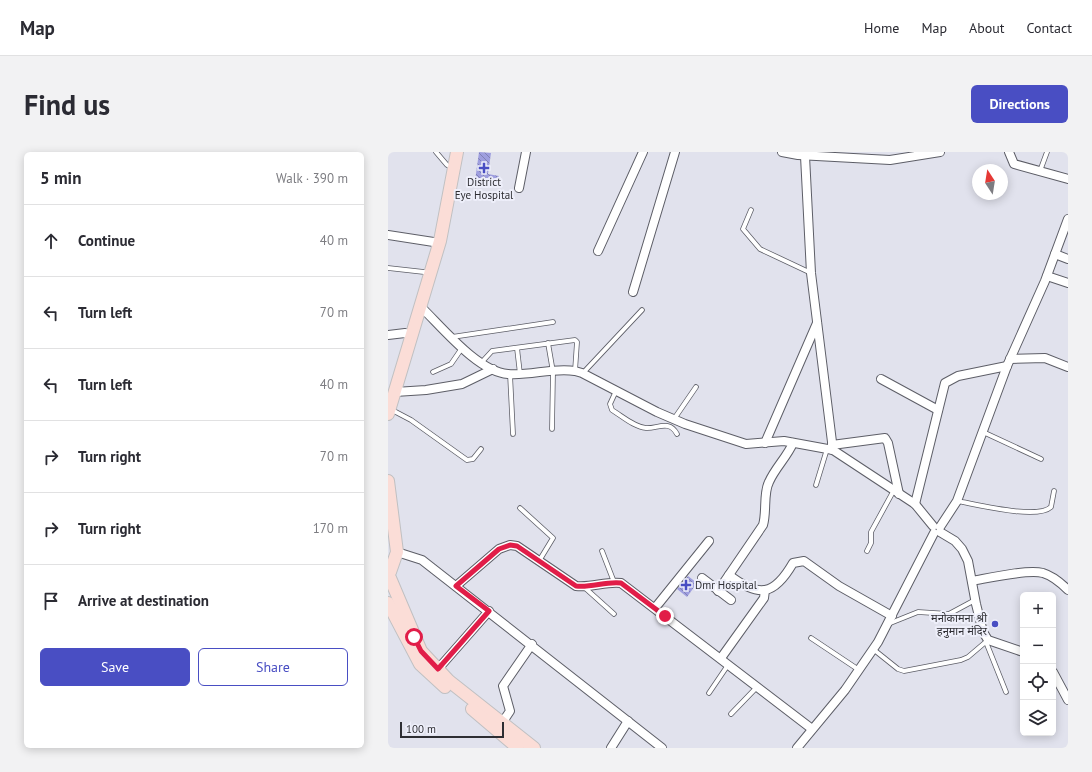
<!DOCTYPE html>
<html lang="en">
<head>
<meta charset="utf-8">
<style>
	body { margin:0; font-family:"PT Sans","Noto Sans Devanagari",sans-serif; background:#f2f2f3; color:#2b2b33 }
	.controls { position:absolute; right:12px; bottom:12px; display:grid; overflow:hidden; border-radius:6px; box-shadow:0 2px 10px #0003 }
	.controls button { width:36px; height:36px; display:grid; place-items:center; padding:0; border:0; border-bottom:1px solid #e1e1e2; background:#fff; color:#2b2b33; font:20px sans-serif }
	.compass { position:absolute; left:584px; top:12px; width:36px; height:36px; border-radius:50%; background:#fff; box-shadow:0 2px 10px #0003; rotate:348deg }
	.scale { position:absolute; left:12px; bottom:10px; width:104px; box-sizing:border-box; padding-left:4px; border:2px solid #2e2e33; border-top:0; font-size:11px; line-height:14px; white-space:nowrap; color:#2e2e33; -webkit-text-stroke:3px #eeeffa; paint-order:stroke }
	.stop { position:absolute; width:12px; height:12px; margin:-9px; border:3px solid #e11d48; border-radius:50%; background:#fff }
	.stop.end { background:#e11d48; border-color:#fff; box-shadow:0 1px 4px #0008 }
	.list { margin:0; padding:0; list-style:none }
	h2 { display:flex; justify-content:space-between; align-items:center; height:52px; margin:0; padding:0 16px; font-size:17px }
	h2 small { font-size:13px; font-weight:400; color:#7c7c81 }
	.list li { display:grid; grid-template-columns:26px 1fr auto; gap:12px; align-items:center; box-sizing:border-box; height:72px; padding:0 16px; border-top:1px solid #e1e1e2 }
	.list b { display:block; font-size:15px; white-space:nowrap }
	.list em { font-size:13px; font-style:normal; color:#7c7c81 }
	.actions { display:flex; gap:8px; padding:12px 16px }
	.actions a { flex:1; padding:9px 0; border:1px solid #494ec3; border-radius:6px; text-align:center; font-size:14px; color:#494ec3 }
	.actions .main { background:#494ec3; color:#fff }
	.icon { flex:none; width:22px; height:22px; fill:none; stroke:currentColor; stroke-width:2; stroke-linecap:round; stroke-linejoin:round }
	.map { position:relative; flex:none; width:680px; height:596px; overflow:hidden; border-radius:6px }
	header { display:flex; align-items:center; gap:24px; box-sizing:border-box; height:56px; padding:0 20px; background:#fff; border-bottom:1px solid #e1e1e2 }
	header strong { font-size:19px }
	nav { display:flex; gap:22px; margin-inline-start:auto; font-size:14px }
	.intro { display:flex; align-items:center; justify-content:space-between; box-sizing:border-box; height:96px; padding:0 24px }
	h1 { margin:0; font-size:28px }
	.button { padding:10px 18px; border-radius:6px; background:#494ec3; color:#fff; font-size:14px; font-weight:700 }
	main { display:flex; gap:24px; padding:0 24px }
	aside { flex:1; background:#fff; border-radius:6px; box-shadow:0 2px 10px #0003 }
	.map>svg:first-child { display:block }
	.building { fill:url(#building-back-hatch) }
	.lines { fill:none; stroke-linecap:round; stroke-linejoin:round }
	.lane-casing { stroke:#5d5e67; stroke-width:5.5 }
	.street-casing { stroke:#5d5e67; stroke-width:10 }
	.primary-casing { stroke:#c0c0c2; stroke-width:14 }
	.lane { stroke:#fff; stroke-width:4 }
	.street { stroke:#fff; stroke-width:8 }
	.primary { stroke:#fbddd7; stroke-width:12 }
	.route { stroke:#e11d48; stroke-width:5 }
	.poi-dot { fill:#494ec3; stroke:#eeeffa; stroke-width:1.5 }
	.labels { text-anchor:middle; dominant-baseline:central; stroke-width:4; stroke-linejoin:round; paint-order:stroke }
	.poi-label { font-size:11px; fill:#2e2e33; stroke:#eeeffa }
</style>
</head>
<body>
<header>
<strong>Map</strong>
<nav><a>Home</a><a>Map</a><a>About</a><a>Contact</a></nav>
</header>
<div class="intro"><h1>Find us</h1><a class="button">Directions</a></div>
<main>
<aside>
<h2>5 min<small>Walk · 390 m</small></h2>
<ul class="list">
<li><svg class="icon" aria-label="ahead" viewBox="0 0 24 24"><path d="M12 20V5M6 11l6-6 6 6"/></svg><div><b>Continue</b></div><em>40 m</em></li>
<li><svg class="icon" aria-label="left" viewBox="0 0 24 24"><path d="M17 20v-9H6M10 6l-5 5 5 5"/></svg><div><b>Turn left</b></div><em>70 m</em></li>
<li><svg class="icon" aria-label="left" viewBox="0 0 24 24"><path d="M17 20v-9H6M10 6l-5 5 5 5"/></svg><div><b>Turn left</b></div><em>40 m</em></li>
<li><svg class="icon" aria-label="right" viewBox="0 0 24 24"><path d="M7 20v-9h11M14 6l5 5-5 5"/></svg><div><b>Turn right</b></div><em>70 m</em></li>
<li><svg class="icon" aria-label="right" viewBox="0 0 24 24"><path d="M7 20v-9h11M14 6l5 5-5 5"/></svg><div><b>Turn right</b></div><em>170 m</em></li>
<li><svg class="icon" aria-label="arrive" viewBox="0 0 24 24"><path d="M6 21V4h12l-3 4 3 4H6"/></svg><div><b>Arrive at destination</b></div></li>
</ul>
<div class="actions"><a class="main">Save</a><a>Share</a></div>
</aside>
<div class="map">
<svg width="680" height="596" viewBox="0 0 680 596">
	<defs>
		<pattern id="building-back-hatch" width="6" height="6" patternUnits="userSpaceOnUse"><rect width="6" height="6" fill="#9e9edf"/><path d="M-1 5l2 2M0 0l6 6M5-1l2 2" fill="none" stroke="#8181b5"/></pattern>
	</defs>
	<rect width="100%" height="100%" fill="#e1e2ed"/>
	<g class="building">
		<polygon points="91,0 103,1 100,22 111,24 110,33 87,29"/>
		<polygon points="300,424 309,431 299,445 289,437"/>
	</g>
	<g class="lines">
		<defs>
			<g id="lane">
				<polyline points="48,0 59,13"/>
				<polyline points="652,19 659,0"/>
				<polyline points="363,58 355,77 372,97 423,121"/>
				<polyline points="0,116 36,120"/>
				<polyline points="64,185 165,170"/>
				<polyline points="160,191 165,220 164,277"/>
				<polyline points="129,196 132,222"/>
				<polyline points="93,211 104,199 187,188 189,190 187,219"/>
				<polyline points="45,220 63,212 74,196"/>
				<polyline points="195,221 254,158"/>
				<polyline points="122,222 125,282"/>
				<path d="M228,239L222,252L224,258C234,264 246,275 258,276C269,277 281,267 289,282"/>
				<polyline points="4,258 23,268 79,308 85,307 93,297"/>
				<polyline points="286,267 308,235"/>
				<polyline points="595,280 653,307"/>
				<polyline points="428,333 439,297"/>
				<path d="M569,349C587,352 649,368 663,355L666,339"/>
				<polyline points="132,356 165,386 151,409"/>
				<polyline points="214,399 226,430"/>
				<polyline points="479,399 483,391 483,380 506,338"/>
				<polyline points="196,435 226,462"/>
				<polyline points="500,472 530,460 561,462 587,448"/>
				<polyline points="423,486 471,518"/>
				<polyline points="598,490 618,540"/>
				<polyline points="485,497 510,517 516,519 573,508 580,505 600,488"/>
				<polyline points="321,541 340,513"/>
				<polyline points="343,562 369,535"/>
			</g>
			<g id="street">
				<polyline points="394,0 410,3 502,8 552,0"/>
				<polyline points="621,0 626,12 680,27"/>
				<polyline points="417,4 423,121 445,298"/>
				<polyline points="131,36 138,0"/>
				<polyline points="0,83 52,91"/>
				<polyline points="210,99 255,0"/>
				<polyline points="667,102 680,107"/>
				<polyline points="659,124 680,131"/>
				<polyline points="245,140 287,0"/>
				<path d="M32,154C54,175 90,220 120,222C142,224 166,215 187,219L194,221L269,260L297,272L358,292L396,289L445,298L527,352L545,374"/>
				<polyline points="0,183 17,181"/>
				<polyline points="622,207 657,206 680,215"/>
				<polyline points="493,227 550,258"/>
				<polyline points="7,240 38,238 74,232 105,217"/>
				<polyline points="377,291 429,171"/>
				<polyline points="444,293 497,286 500,291 511,342"/>
				<polyline points="527,352 557,231 570,224 619,214"/>
				<polyline points="552,375 569,349 619,214 657,129 680,67"/>
				<polyline points="552,380 567,389 574,397 580,409 588,452 595,480 600,488 635,500"/>
				<polyline points="9,400 34,408 274,596"/>
				<path d="M341,423C371,446 386,444 405,411L416,409L451,434L504,464"/>
				<polyline points="314,426 343,448"/>
				<path d="M584,429C601,426 639,417 655,421C665,424 672,430 680,438"/>
				<path d="M68,434L111,397L122,393L129,394L188,434C203,436 218,429 233,431L424,577"/>
				<path d="M330,439L375,373C379,360 375,341 381,330C387,316 399,305 405,291"/>
				<polyline points="267,456 321,389"/>
				<polyline points="333,506 376,446 377,438"/>
				<polyline points="50,517 101,459"/>
				<polyline points="665,520 680,548"/>
				<polyline points="114,571 122,559 115,534 144,492"/>
				<polyline points="223,596 240,569"/>
				<polyline points="409,596 457,538 490,490 546,381"/>
			</g>
			<g id="primary">
				<polyline points="0,262 52,89 69,0"/>
				<polyline points="0,329 9,400 2,420"/>
				<polyline points="2,426 33,499 61,529 146,596"/>
				<polyline points="0,451 32,512 57,535"/>
				<polyline points="84,557 130,596"/>
			</g>
		</defs>
		<use href="#lane" class="lane-casing"/>
		<use href="#street" class="street-casing"/>
		<use href="#primary" class="primary-casing"/>
		<use href="#lane" class="lane"/>
		<use href="#street" class="street"/>
		<use href="#primary" class="primary"/>
	</g>
	<g class="lines">
		<path class="route" d="M26,485L33,499L50,517L101,459L68,434L111,397L122,393L129,394L188,434C203,436 218,429 233,431L277,464"/>
	</g>
	<g class="poi-dot">
		<path d="M94 10h4v4h4v4h-4v4h-4v-4h-4v-4h4z"/>
		<path d="M296 427h4v4h4v4h-4v4h-4v-4h-4v-4h4z"/>
		<circle cx="607" cy="472" r="4"/>
	</g>
	<g class="labels">
		<g class="poi-label">
			<text x="96" y="30">District<tspan x="96" dy="13">Eye Hospital</tspan></text>
			<text x="307" y="433" text-anchor="start">Dmr Hospital</text>
			<text x="599" y="466" text-anchor="end">मनोकामना श्री<tspan x="599" dy="13">हनुमान मंदिर</tspan></text>
		</g>
	</g>
</svg>
<div class="controls">
<button>+</button>
<button>−</button>
<button><svg class="icon" aria-label="locate" viewBox="0 0 24 24"><circle cx="12" cy="12" r="6"/><path d="M12 2v4M12 18v4M2 12h4M18 12h4"/></svg></button>
<button><svg class="icon" aria-label="layers" viewBox="0 0 24 24"><path d="M12 4l9 5-9 5-9-5zM3 14l9 5 9-5"/></svg></button>
</div>
<svg class="compass" viewBox="-18 -18 36 36"><path d="M0-13l5 13h-10z" fill="#e53935"/><path d="M0 13l5-13h-10z" fill="#7c7c81"/></svg>
<div class="scale">100 m</div>
<div class="stop" style="left:26px;top:485px"></div>
<div class="stop end" style="left:277px;top:464px"></div>
</div>
</main>
</body>
</html>
